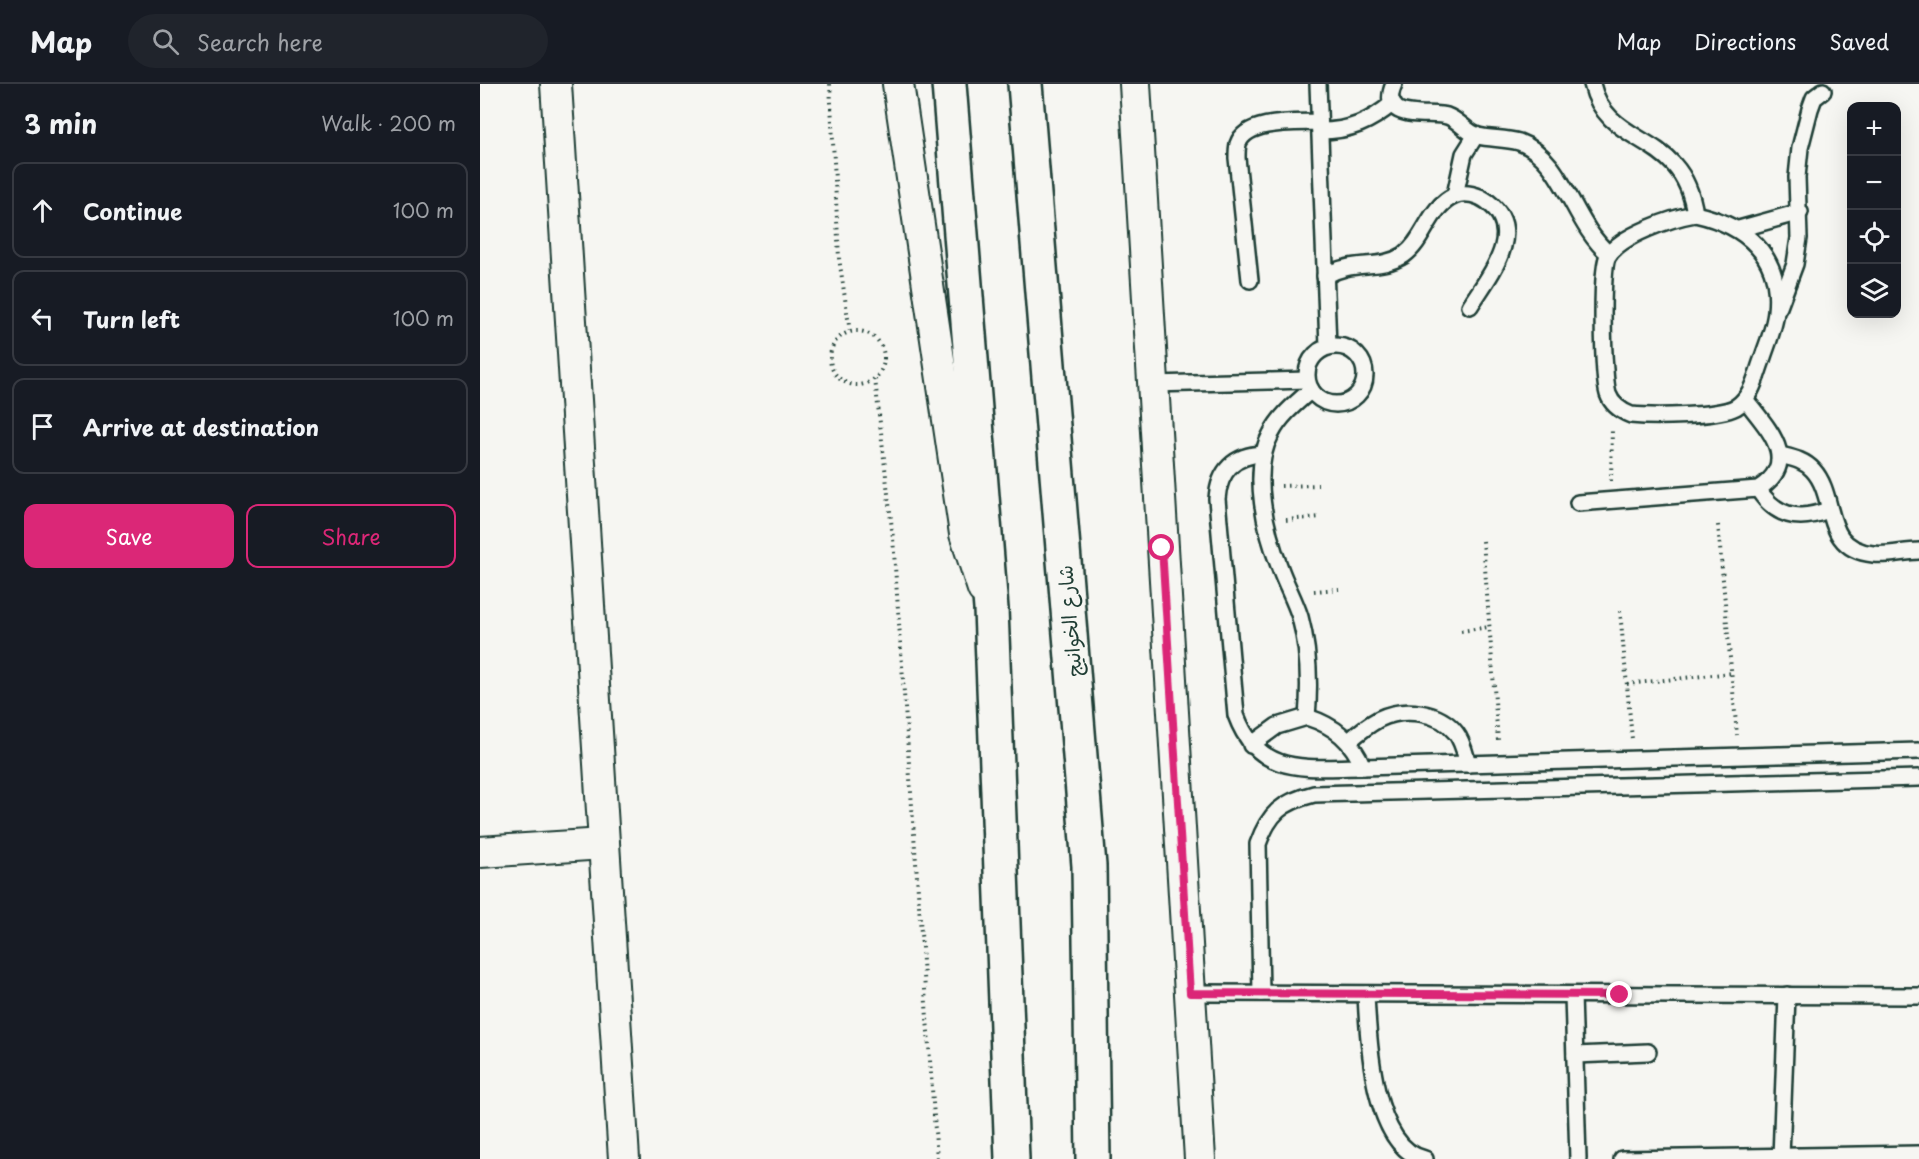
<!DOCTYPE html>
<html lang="en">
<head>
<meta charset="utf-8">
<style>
	body { margin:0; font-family:"Playpen Sans","Playpen Sans Arabic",sans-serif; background:#20242c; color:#f1f3f6 }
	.controls { position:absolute; right:18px; top:18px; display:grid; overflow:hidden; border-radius:12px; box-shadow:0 6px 24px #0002 }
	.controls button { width:54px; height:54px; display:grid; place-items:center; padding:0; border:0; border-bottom:2px solid #363941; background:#171b24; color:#f1f3f6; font:30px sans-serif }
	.stop { position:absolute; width:18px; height:18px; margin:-14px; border:4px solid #db2777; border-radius:50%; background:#fff }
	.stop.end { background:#db2777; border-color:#fff; box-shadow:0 2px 6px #0008 }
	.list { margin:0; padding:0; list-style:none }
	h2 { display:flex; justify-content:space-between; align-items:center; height:78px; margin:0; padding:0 24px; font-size:26px }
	h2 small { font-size:20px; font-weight:400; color:#9ea1a6 }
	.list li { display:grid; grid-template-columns:39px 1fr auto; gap:18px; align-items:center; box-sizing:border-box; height:96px; margin:0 12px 12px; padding:0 12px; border:2px solid #363941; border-radius:12px }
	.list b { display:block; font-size:22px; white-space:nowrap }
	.list em { font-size:20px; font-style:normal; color:#9ea1a6 }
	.actions { display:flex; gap:12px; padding:18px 24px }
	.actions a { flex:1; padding:14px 0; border:2px solid #db2777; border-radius:12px; text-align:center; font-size:21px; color:#db2777 }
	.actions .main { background:#db2777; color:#fff }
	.icon { flex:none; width:33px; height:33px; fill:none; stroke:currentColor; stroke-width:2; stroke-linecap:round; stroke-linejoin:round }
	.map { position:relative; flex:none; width:1439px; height:1075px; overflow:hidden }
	header { display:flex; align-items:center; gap:36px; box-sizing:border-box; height:84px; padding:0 30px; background:#171b24; border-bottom:2px solid #363941 }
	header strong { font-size:28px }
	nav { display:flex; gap:33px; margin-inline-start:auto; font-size:21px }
	.search { width:420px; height:54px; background:#20242c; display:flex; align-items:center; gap:15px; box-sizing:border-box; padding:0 21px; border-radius:33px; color:#9ea1a6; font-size:22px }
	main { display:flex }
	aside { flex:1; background:#171b24 }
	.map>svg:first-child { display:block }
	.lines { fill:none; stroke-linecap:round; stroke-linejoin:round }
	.service-casing { stroke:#1f3d34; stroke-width:20 }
	.minor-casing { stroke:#1f3d34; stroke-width:34 }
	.trunk-casing { stroke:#1f3d34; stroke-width:38 }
	.path { stroke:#1f3d34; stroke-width:4; stroke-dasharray:1.5 4.5; stroke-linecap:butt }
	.service { stroke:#f6f6f2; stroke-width:15 }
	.minor { stroke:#f6f6f2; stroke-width:30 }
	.trunk { stroke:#f6f6f2; stroke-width:33 }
	.route { stroke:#db2777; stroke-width:8 }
	.labels { text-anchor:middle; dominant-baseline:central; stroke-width:5; stroke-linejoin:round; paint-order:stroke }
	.street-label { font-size:20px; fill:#1f3d34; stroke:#f6f6f2 }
</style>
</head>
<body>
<header>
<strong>Map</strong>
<div class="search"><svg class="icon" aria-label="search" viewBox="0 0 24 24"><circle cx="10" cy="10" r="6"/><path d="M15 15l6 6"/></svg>Search here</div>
<nav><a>Map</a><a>Directions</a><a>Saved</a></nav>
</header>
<main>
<aside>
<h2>3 min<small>Walk · 200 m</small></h2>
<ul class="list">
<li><svg class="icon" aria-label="ahead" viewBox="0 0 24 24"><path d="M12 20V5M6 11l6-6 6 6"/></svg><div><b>Continue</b></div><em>100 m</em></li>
<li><svg class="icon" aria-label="left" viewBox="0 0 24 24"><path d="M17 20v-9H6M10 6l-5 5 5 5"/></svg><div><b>Turn left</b></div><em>100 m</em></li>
<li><svg class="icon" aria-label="arrive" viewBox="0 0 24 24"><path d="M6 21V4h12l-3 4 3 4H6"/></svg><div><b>Arrive at destination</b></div></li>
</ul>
<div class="actions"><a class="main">Save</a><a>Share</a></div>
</aside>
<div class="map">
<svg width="1439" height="1075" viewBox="0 0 1439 1075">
	<rect width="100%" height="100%" fill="#f6f6f2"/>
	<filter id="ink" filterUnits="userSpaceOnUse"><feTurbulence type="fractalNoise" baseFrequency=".0167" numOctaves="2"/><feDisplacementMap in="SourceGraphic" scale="12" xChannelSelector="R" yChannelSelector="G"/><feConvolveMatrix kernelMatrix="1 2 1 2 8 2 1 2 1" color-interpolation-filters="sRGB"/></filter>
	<g filter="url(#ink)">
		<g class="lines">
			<defs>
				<g id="service">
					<polyline points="838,0 848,262"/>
					<path d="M914,0C897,39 949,27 967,32C979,36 986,48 998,52C1011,55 1026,54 1039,58C1084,74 1092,139 1129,170"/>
					<path d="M1112,0C1128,67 1203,45 1215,130"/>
					<path d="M840,47C870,47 890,38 913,19"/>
					<polyline points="975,111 984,70 996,51"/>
					<path d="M1215,130C1265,141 1302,171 1296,227C1295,243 1287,260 1282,276C1276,292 1272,313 1256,323C1238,333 1172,333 1151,331C1141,327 1132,321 1128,310C1123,293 1120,184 1128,172C1141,151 1192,134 1215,130Z"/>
					<polyline points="1259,145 1320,128"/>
					<path d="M845,192C874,175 899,187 924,171C945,156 949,123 974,112C985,107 999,111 1008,118C1047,148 1008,193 990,222"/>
					<path d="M770,196L757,74C757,70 757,64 758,60C766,35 818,39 839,38"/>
					<polyline points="1299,223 1315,180 1319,154 1317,93 1320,64 1330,25 1334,14 1343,7"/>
					<circle cx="856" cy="291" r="29"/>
					<polyline points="672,300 827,296"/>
					<path d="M783,370C754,371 739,387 737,415L756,631C779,694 828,683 883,683L1439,667"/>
					<path d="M1300,371C1312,374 1324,376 1333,386C1358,413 1341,465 1393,470C1408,472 1424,467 1439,467"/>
					<path d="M1278,405C1295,432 1318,438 1348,426"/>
					<path d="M1098,419L1278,405C1322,377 1287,344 1265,315"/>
					<path d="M827,633C830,600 829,566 820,533C815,517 807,503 801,487C786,449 770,388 791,350C800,332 816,319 831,306"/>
					<path d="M869,657C878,649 888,641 899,635C924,623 959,627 976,649C983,658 985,670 988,680"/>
					<path d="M771,661L797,642L827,633C855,642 872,656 883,683"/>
					<polyline points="710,909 1439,912"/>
					<path d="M781,909L778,760C789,729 802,718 834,710L1439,694"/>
					<path d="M886,910C888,953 892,1064 945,1075"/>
					<polyline points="1093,911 1098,1075"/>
					<polyline points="1095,971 1168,968"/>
					<polyline points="1301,1074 1307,911"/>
					<polyline points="1142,1075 1439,1070"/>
				</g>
				<g id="minor">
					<polyline points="76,0 144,1075"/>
					<polyline points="418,0 485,450 503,505"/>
					<polyline points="655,0 720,1075"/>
					<polyline points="0,768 124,760"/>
				</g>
				<g id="trunk">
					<polyline points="469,0 511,525 532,1075"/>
					<polyline points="545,0 609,782 613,1075"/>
				</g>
			</defs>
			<use href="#service" class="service-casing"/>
			<use href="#minor" class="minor-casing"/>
			<use href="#trunk" class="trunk-casing"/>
			<g class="path">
				<polyline points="350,0 359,174 370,248"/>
				<circle cx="377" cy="274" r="27"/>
				<polyline points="395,295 413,454 457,1075"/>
				<polyline points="1131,397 1132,344"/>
				<polyline points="801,402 838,401"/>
				<polyline points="806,436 841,433"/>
				<polyline points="1238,441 1257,651"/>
				<polyline points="1003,457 1018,657"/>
				<polyline points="834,507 859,505"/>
				<polyline points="1140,527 1152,655"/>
				<polyline points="981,547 1009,543"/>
				<polyline points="1147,600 1252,589"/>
			</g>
			<use href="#service" class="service"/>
			<use href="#minor" class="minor"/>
			<use href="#trunk" class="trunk"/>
		</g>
	</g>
	<g class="lines" filter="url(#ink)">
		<polyline class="route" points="682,464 710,909 1140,911"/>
	</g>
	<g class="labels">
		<g class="street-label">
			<text transform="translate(589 537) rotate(-95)">شارع الخوانيج</text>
		</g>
	</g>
</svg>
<div class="controls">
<button>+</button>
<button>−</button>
<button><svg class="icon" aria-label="locate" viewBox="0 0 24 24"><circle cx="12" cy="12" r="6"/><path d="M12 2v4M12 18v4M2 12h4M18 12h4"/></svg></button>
<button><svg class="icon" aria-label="layers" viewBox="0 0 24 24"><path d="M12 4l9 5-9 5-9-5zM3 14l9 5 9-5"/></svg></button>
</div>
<div class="stop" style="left:682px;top:464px"></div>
<div class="stop end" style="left:1140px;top:911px"></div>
</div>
</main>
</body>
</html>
